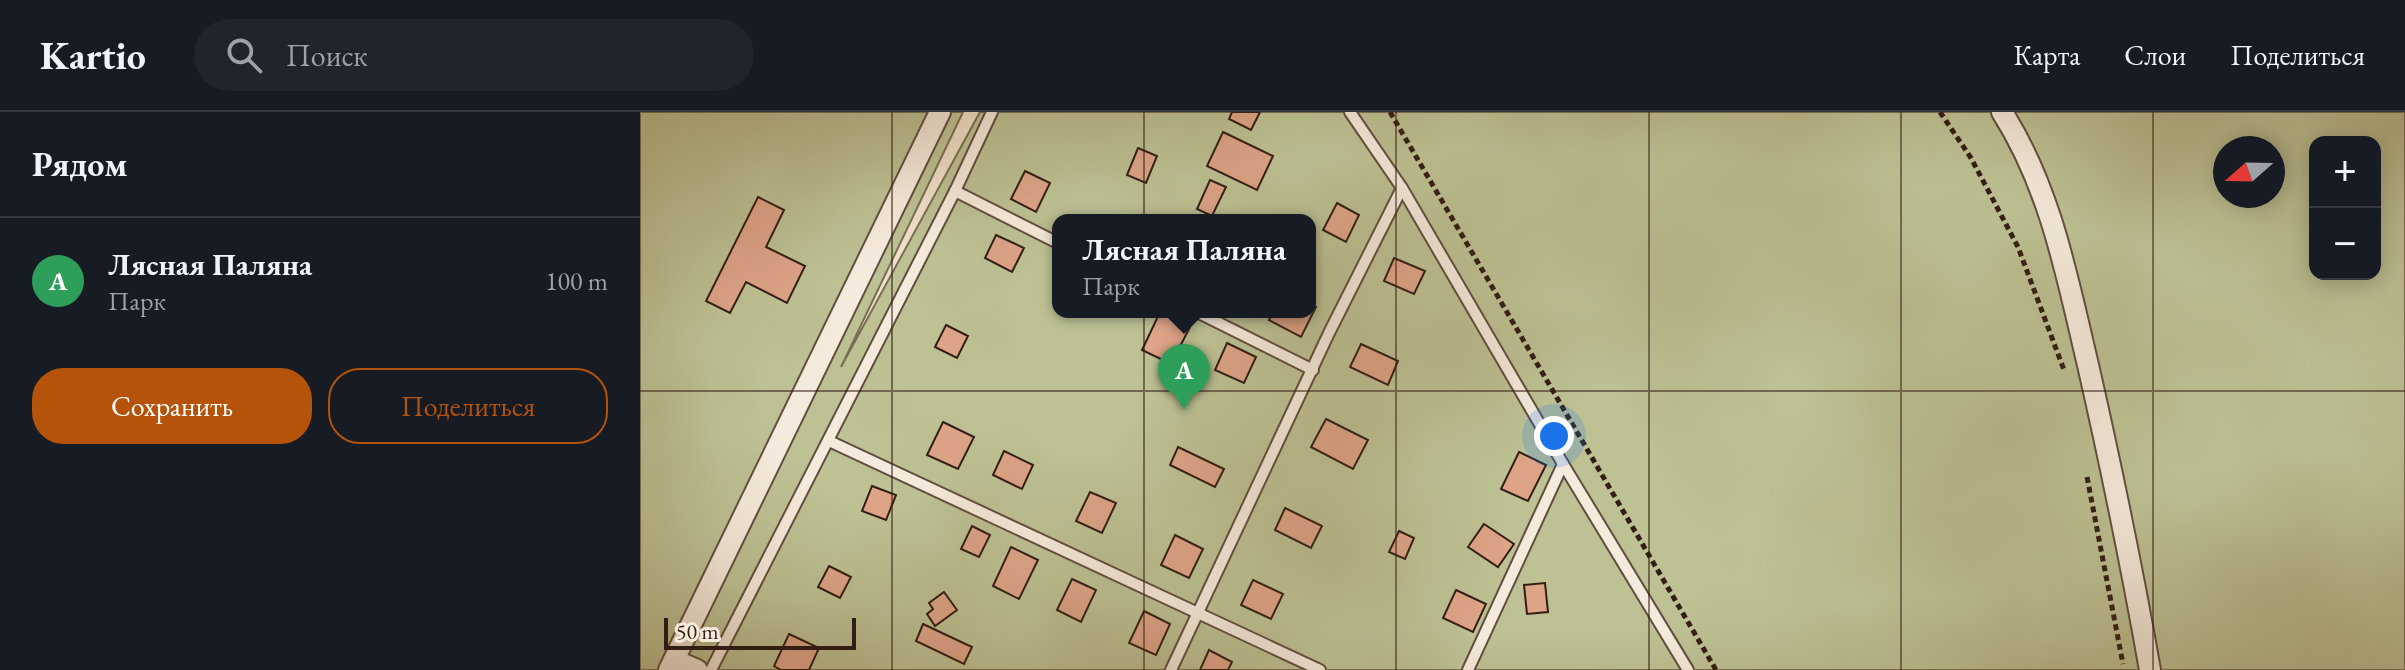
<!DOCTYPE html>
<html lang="ru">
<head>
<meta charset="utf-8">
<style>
	body { margin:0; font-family:"EB Garamond",serif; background:#20242c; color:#f1f3f6 }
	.controls { position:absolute; right:24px; top:24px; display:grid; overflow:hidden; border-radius:16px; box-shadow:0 4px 20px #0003 }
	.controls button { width:72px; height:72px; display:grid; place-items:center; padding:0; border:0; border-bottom:2px solid #363941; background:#171b24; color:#f1f3f6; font:40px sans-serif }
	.compass { position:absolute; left:1573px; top:24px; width:72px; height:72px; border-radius:50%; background:#171b24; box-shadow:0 4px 20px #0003; rotate:250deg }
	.scale { position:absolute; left:24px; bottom:20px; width:192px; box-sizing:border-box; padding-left:8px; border:4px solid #331e13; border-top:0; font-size:22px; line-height:28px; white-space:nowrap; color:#331e13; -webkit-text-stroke:6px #f5ebdc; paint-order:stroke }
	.you { position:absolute; left:914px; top:324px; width:28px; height:28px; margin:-20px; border:6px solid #fff; border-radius:50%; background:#1a73e8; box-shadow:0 0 0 12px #1a73e833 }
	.badge { display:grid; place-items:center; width:52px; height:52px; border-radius:50%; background:#b45309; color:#fff; font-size:26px; font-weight:700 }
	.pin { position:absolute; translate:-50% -66px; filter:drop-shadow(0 2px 4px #0008) }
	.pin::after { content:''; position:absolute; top:42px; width:28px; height:24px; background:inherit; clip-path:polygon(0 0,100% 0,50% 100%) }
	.popup { position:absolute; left:412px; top:102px; width:264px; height:104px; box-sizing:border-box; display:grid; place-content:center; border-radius:16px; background:#171b24; filter:drop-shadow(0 2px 6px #0005); font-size:26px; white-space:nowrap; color:#9ea1a6 }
	.popup b { font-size:30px; color:#f1f3f6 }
	.popup::after { content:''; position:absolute; left:50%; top:100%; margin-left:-16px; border:16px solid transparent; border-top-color:#171b24 }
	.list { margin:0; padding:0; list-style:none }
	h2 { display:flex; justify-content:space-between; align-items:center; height:104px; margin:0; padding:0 32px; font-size:34px }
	h2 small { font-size:26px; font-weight:400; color:#9ea1a6 }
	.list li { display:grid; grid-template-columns:52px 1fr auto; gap:24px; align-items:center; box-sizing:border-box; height:128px; padding:0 32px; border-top:2px solid #363941 }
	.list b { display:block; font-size:30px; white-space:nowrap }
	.list p { margin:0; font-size:26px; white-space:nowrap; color:#9ea1a6 }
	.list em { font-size:26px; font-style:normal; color:#9ea1a6 }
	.actions { display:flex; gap:16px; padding:24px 32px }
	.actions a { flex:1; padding:18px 0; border:2px solid #b45309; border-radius:32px; text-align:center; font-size:28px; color:#b45309 }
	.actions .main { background:#b45309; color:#fff }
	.icon { flex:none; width:44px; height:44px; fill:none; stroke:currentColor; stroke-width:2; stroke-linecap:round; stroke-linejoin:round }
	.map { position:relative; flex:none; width:1765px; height:558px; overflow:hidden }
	header { display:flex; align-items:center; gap:48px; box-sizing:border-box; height:112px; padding:0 40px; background:#171b24; border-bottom:2px solid #363941 }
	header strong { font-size:38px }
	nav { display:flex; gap:44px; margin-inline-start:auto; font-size:28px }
	.search { width:560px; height:72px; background:#20242c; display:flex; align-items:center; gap:20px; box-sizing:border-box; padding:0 28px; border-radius:44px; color:#9ea1a6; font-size:30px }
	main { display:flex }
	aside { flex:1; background:#171b24 }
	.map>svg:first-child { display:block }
	.green { fill:#bdc194; stroke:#787054; stroke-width:2; fill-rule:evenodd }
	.building { fill:#dda488; stroke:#331e13; stroke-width:2 }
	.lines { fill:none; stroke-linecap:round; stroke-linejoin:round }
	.service-casing { stroke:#624e40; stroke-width:14 }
	.minor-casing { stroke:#624e40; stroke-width:24 }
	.path { stroke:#331e13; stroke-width:5; stroke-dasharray:6 4; stroke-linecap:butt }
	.service { stroke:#f5ebdc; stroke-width:10 }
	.minor { stroke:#f5ebdc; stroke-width:20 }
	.grid { fill:none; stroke:#331e13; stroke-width:2; stroke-opacity:0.55 }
</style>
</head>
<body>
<header>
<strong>Kartio</strong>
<div class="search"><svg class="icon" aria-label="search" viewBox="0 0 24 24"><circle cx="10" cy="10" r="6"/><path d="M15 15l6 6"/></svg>Поиск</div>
<nav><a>Карта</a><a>Слои</a><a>Поделиться</a></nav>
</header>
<main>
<aside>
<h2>Рядом<small></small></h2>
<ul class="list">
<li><span class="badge" style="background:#2e9e5b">A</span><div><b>Лясная Паляна</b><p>Парк</p></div><em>100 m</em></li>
</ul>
<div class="actions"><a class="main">Сохранить</a><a>Поделиться</a></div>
</aside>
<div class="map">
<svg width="1765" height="558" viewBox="0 0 1765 558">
	<rect width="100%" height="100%" fill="#f0e0c9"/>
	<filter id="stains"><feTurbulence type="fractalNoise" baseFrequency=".0025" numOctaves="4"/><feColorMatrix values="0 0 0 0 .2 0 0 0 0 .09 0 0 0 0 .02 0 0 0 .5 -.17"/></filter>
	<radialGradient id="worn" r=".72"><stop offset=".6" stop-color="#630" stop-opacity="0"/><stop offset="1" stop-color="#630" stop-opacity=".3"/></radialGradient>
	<path class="green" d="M0,0H323L201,255L340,0H1765V558H0ZM1675,30H1735V162H1675ZM1585,36H1633V84H1585ZM418,108H670V200H418Z"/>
	<g class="building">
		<polygon points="592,0 620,0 611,18 589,7"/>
		<polygon points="583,20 633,44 617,78 567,54"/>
		<polygon points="498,36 517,44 506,71 487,63"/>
		<polygon points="385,59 410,71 396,100 371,87"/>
		<polygon points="570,68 586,75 572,104 557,97"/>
		<polygon points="118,85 144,98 126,135 165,154 147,191 106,170 90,201 66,189"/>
		<polygon points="697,91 719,103 706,130 683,118"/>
		<polygon points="356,123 384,136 372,160 345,146"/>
		<polygon points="754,146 785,159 774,182 744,169"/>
		<polygon points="670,192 676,195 661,225 629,208 633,200 670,200"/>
		<polygon points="520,200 550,215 531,252 502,238"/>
		<polygon points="306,213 328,224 317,246 295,235"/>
		<polygon points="587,231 616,245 604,271 575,258"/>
		<polygon points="721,232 758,249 748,273 710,255"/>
		<polygon points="686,307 728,328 713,357 671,335"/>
		<polygon points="303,310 334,325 318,357 287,343"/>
		<polygon points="538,335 584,357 575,375 530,353"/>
		<polygon points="364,339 393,353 382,377 353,363"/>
		<polygon points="879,340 906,353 888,389 861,377"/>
		<polygon points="232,374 256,383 246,408 222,399"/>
		<polygon points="450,380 476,391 462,421 436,409"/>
		<polygon points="645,396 682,414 671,436 635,418"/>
		<polygon points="844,412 874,432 858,455 828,435"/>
		<polygon points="332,414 350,423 339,445 321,437"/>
		<polygon points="759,419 774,426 765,447 749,440"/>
		<polygon points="535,423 563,437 549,466 521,453"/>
		<polygon points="371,435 398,448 379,487 353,474"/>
		<polygon points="189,454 211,465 200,486 178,475"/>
		<polygon points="432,467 456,478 441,510 417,498"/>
		<polygon points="613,468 643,482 631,507 601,493"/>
		<polygon points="905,471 908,500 887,502 884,473"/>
		<polygon points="816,478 846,492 833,520 803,506"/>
		<polygon points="304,480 317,498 295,514 287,502 293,497 289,491"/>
		<polygon points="504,499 530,512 516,543 489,531"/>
		<polygon points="283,512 332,535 324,552 276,529"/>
		<polygon points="149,522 179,536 169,558 141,558 134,554"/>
		<polygon points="569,538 592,550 588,558 560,558"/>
	</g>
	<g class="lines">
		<defs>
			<g id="service">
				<polyline points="710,0 762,76 923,352 1048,558"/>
				<polyline points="315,79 418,131"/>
				<polyline points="557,200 673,258"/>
				<polyline points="189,329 680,558"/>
				<polyline points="71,558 315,79 352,0"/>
				<polyline points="531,558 689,221 762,76"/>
				<polyline points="828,558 923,352"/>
			</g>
			<g id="minor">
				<path d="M1362,0C1411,77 1427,165 1448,253C1471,354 1492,456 1510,558"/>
				<polyline points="34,548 57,558"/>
				<polyline points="29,558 300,0"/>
			</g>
		</defs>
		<use href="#service" class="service-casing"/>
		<use href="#minor" class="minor-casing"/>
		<g class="path">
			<polyline points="750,0 1076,558"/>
			<polyline points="1300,0 1331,46 1378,135 1424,258"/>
			<polyline points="1447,365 1483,552"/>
		</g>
		<use href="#service" class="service"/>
		<use href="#minor" class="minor"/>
	</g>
	<path class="grid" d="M252,0V558M504,0V558M756,0V558M1009,0V558M1261,0V558M1513,0V558M0,279H1765"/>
	<rect width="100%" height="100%" filter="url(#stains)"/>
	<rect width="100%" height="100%" fill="url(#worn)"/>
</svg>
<div class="controls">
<button>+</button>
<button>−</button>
</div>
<svg class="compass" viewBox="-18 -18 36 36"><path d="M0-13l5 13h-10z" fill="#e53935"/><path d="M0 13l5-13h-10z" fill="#9ea1a6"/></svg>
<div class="scale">50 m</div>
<div class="you"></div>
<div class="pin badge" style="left:544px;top:298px;background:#2e9e5b">A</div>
<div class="popup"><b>Лясная Паляна</b>Парк</div>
</div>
</main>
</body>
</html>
